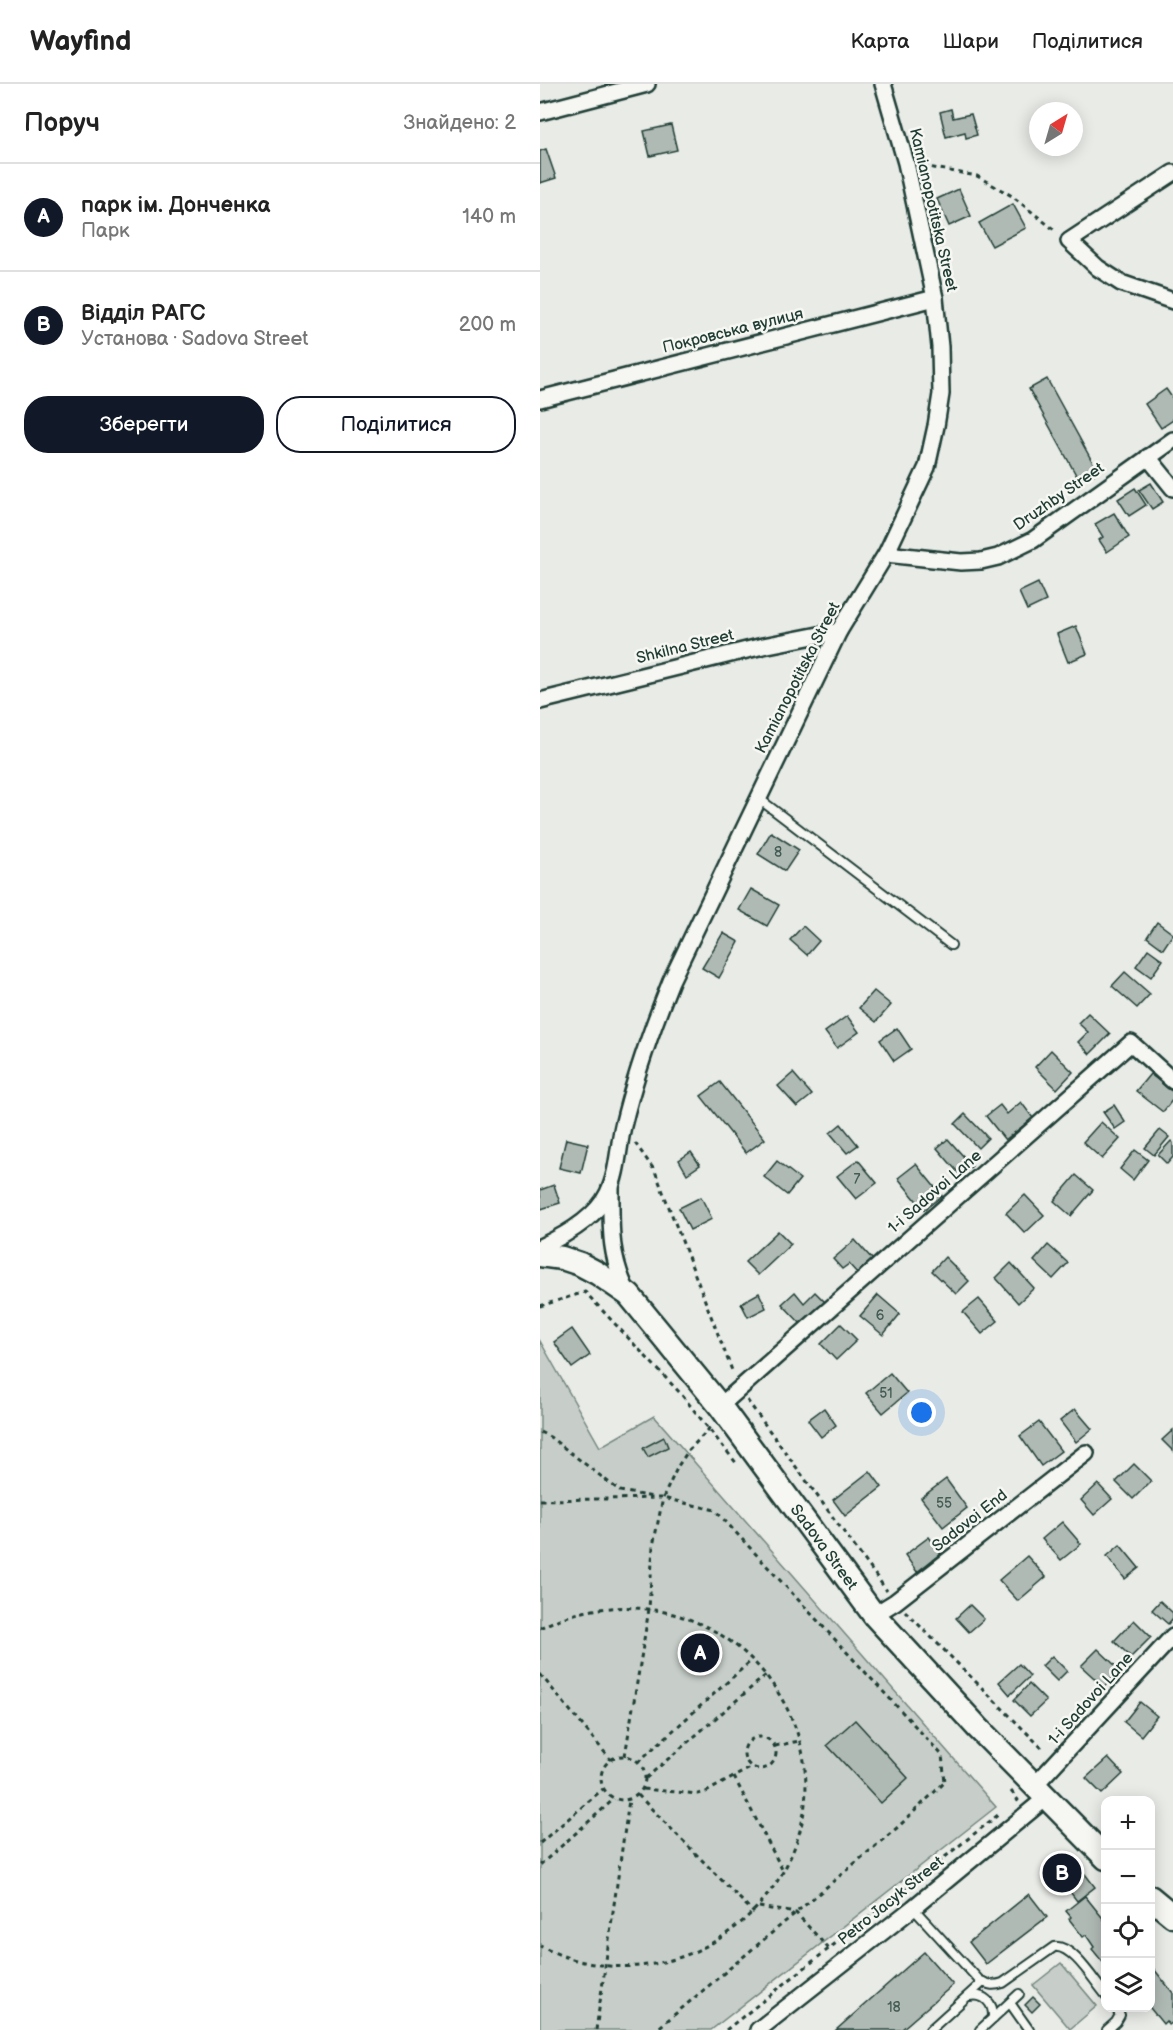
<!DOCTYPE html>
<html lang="uk">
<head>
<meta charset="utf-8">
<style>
	body { margin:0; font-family:"Balsamiq Sans",sans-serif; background:#f6f6f6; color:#222 }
	.controls { position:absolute; right:18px; bottom:18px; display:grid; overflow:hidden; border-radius:12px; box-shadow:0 3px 15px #0003 }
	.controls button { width:54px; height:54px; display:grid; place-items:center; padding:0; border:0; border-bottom:2px solid #e0e0e0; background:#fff; color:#222; font:30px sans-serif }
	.compass { position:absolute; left:489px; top:18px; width:54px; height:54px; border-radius:50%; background:#fff; box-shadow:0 3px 15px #0003; rotate:37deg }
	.you { position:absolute; left:382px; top:1329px; width:21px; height:21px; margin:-15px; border:4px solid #fff; border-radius:50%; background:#1a73e8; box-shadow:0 0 0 9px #1a73e833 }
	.badge { display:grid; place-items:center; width:39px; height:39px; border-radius:50%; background:#111827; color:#fff; font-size:20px; font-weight:700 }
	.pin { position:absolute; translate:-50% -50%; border:3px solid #fff; box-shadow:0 2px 6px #0006 }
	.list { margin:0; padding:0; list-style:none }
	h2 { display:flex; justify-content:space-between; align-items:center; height:78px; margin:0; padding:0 24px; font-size:26px }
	h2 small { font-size:20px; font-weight:400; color:#767676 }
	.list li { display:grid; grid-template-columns:39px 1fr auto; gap:18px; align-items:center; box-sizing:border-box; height:108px; padding:0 24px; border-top:2px solid #e0e0e0 }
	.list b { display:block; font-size:22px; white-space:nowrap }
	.list p { margin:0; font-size:20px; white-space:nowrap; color:#767676 }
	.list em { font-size:20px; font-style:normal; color:#767676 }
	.actions { display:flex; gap:12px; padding:18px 24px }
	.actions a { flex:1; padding:14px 0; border:2px solid #111827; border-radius:24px; text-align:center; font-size:21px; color:#111827 }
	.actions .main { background:#111827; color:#fff }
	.icon { flex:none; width:33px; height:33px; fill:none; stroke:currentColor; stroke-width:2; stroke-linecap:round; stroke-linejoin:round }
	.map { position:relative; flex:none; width:633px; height:1946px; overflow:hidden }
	header { display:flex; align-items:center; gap:36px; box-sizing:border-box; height:84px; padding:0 30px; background:#fff; border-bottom:2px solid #e0e0e0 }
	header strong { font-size:28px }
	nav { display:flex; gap:33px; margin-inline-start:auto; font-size:21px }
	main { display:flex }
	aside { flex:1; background:#fff }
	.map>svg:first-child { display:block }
	.green { fill:#c7cec9; stroke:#73867e; stroke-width:1.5 }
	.building { fill:#b0bab5; stroke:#1f3d34; stroke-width:1.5 }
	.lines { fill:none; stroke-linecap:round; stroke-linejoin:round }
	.lane-casing { stroke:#1f3d34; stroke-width:12 }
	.street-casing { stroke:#1f3d34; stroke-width:20 }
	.secondary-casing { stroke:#1f3d34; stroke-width:27 }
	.path { stroke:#1f3d34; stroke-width:3; stroke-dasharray:4.5 4.5; stroke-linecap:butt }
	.lane { stroke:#f6f6f2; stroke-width:8 }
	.street { stroke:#f6f6f2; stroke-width:15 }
	.secondary { stroke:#f6f6f2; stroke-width:22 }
	.labels { text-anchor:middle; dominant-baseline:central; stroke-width:5; stroke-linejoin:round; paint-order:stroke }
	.number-label { font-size:14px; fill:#435c54 }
	.street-label { font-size:16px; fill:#1f3d34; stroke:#f6f6f2 }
</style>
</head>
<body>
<header>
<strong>Wayfind</strong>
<nav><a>Карта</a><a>Шари</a><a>Поділитися</a></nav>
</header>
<main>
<aside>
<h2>Поруч<small>Знайдено: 2</small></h2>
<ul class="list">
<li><span class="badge">A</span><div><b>парк ім. Донченка</b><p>Парк</p></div><em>140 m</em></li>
<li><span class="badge">B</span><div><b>Відділ РАГС</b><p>Установа · Sadova Street</p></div><em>200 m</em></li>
</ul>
<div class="actions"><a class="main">Зберегти</a><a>Поділитися</a></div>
</aside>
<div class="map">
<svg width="633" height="1946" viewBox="0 0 633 1946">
	<rect width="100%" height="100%" fill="#e9ebe7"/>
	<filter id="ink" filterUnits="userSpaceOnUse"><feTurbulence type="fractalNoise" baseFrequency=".0167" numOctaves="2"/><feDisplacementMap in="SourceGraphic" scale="12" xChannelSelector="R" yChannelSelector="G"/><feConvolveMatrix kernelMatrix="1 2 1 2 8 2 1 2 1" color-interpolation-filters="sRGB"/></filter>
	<g filter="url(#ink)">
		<g class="green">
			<polygon points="0,1257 60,1363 114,1332 456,1723 171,1946 0,1946"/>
			<polygon points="521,1879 557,1922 530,1945 493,1901"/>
		</g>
		<g class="building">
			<polygon points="411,25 413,34 431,30 437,51 426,54 425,48 406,53 400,28"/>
			<polygon points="131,41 137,66 110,72 104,47"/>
			<polygon points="6,65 16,94 0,99 0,67"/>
			<polygon points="419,105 431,132 409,142 397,115"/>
			<polygon points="473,120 486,144 452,162 439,139"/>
			<polygon points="507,295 558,388 540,398 489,305"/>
			<polygon points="626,305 633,315 633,336 621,344 605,320"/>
			<polygon points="611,399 623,418 612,425 599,406"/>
			<polygon points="595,404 606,421 589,432 578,415"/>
			<polygon points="574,429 589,453 567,468 559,456 563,453 555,440"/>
			<polygon points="498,499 506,517 487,526 479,508"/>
			<polygon points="536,542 547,570 528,578 517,550"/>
			<polygon points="231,748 259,766 245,787 218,770"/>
			<polygon points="211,805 239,821 227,842 199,826"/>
			<polygon points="617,838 633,850 623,865 607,853"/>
			<polygon points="263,842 279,857 267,871 250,856"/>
			<polygon points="183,849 199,858 179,894 162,884"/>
			<polygon points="608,865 623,876 611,893 596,882"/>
			<polygon points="585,888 610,910 597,924 572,902"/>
			<polygon points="334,907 351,921 336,938 319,924"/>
			<polygon points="548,929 570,950 550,970 538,958 548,948 538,939"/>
			<polygon points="307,932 319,948 297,964 285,948"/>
			<polygon points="357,944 371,965 354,977 340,956"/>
			<polygon points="511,966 533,988 517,1005 495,983"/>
			<polygon points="253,989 272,1011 257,1023 238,1002"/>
			<polygon points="610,990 633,1008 633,1015 623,1028 596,1007"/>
			<polygon points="180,998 225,1055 206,1069 161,1012"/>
			<polygon points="481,1018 493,1034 465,1056 446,1032 460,1021 467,1030"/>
			<polygon points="574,1021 585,1038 575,1045 563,1028"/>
			<polygon points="425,1030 448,1054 438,1064 415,1040"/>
			<polygon points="561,1038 580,1055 562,1075 543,1058"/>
			<polygon points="301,1040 318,1061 307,1069 290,1049"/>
			<polygon points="620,1046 629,1053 614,1071 605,1064"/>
			<polygon points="26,1055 48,1060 41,1089 19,1084"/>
			<polygon points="408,1055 432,1082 421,1092 397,1064"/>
			<polygon points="631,1057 633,1059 633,1073 627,1080 618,1071"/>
			<polygon points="595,1066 608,1076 593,1096 580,1085"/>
			<polygon points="151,1068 160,1081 147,1090 139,1076"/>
			<polygon points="318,1076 337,1099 316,1115 297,1092"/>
			<polygon points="237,1077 260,1095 247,1111 224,1093"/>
			<polygon points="376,1080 402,1112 384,1126 358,1094"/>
			<polygon points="536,1091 553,1106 531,1132 514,1117"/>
			<polygon points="14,1101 20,1119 1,1125 0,1106"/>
			<polygon points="485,1111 504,1131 485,1149 466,1129"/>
			<polygon points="161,1113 172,1135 150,1146 139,1124"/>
			<polygon points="238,1147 251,1160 218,1191 205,1178"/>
			<polygon points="315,1156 333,1176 317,1189 309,1180 302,1185 293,1175"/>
			<polygon points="508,1161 528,1179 513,1195 494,1177"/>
			<polygon points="405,1173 429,1197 416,1210 392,1187"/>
			<polygon points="471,1179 494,1204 478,1219 456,1194"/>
			<polygon points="255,1208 264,1219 275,1208 286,1219 262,1241 242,1220"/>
			<polygon points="219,1209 226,1224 208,1233 201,1219"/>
			<polygon points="338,1211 360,1230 343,1251 320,1232"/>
			<polygon points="439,1215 458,1237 442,1250 423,1228"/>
			<polygon points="301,1240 317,1256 296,1276 281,1260"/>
			<polygon points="32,1245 50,1271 32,1284 14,1258"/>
			<polygon points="350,1289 367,1309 343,1329 326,1309"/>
			<polygon points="284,1324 296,1341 281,1353 268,1336"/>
			<polygon points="535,1325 552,1345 536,1358 520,1337"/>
			<polygon points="499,1338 521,1367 501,1382 480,1352"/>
			<polygon points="633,1346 633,1367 622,1356"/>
			<polygon points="124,1353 128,1363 108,1373 103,1364"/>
			<polygon points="594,1380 611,1397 593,1415 576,1398"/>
			<polygon points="330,1387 342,1403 305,1432 293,1416"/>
			<polygon points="406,1395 427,1424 403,1443 381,1414"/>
			<polygon points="558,1400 572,1415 554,1431 541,1416"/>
			<polygon points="522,1438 541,1460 521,1476 502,1455"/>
			<polygon points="389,1453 401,1469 377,1488 365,1471"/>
			<polygon points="580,1461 599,1484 585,1495 567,1472"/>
			<polygon points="487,1472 506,1493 478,1517 459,1496"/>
			<polygon points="620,1517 633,1529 633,1534 628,1540 612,1526"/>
			<polygon points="430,1521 444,1535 429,1548 416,1534"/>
			<polygon points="594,1536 611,1553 591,1573 574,1557"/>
			<polygon points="558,1565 580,1586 564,1603 541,1582"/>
			<polygon points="512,1572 527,1587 517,1597 502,1582"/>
			<polygon points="479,1580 490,1592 470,1611 459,1598"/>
			<polygon points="489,1600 506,1617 490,1632 474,1616"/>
			<polygon points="600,1618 617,1632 601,1652 584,1638"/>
			<polygon points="315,1636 368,1694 341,1719 287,1661"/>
			<polygon points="568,1674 583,1690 562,1710 546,1694"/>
			<polygon points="529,1769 555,1803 537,1817 511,1783"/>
			<polygon points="489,1810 507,1833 446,1880 429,1858"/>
			<polygon points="545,1812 566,1838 566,1882 552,1865 554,1863 546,1851 543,1853 529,1835 531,1833 526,1827"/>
			<polygon points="384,1868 413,1901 361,1946 296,1946"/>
			<polygon points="610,1880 633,1909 633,1938 629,1941 626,1937 623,1940 610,1924"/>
			<polygon points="493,1913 500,1920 492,1928 485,1921"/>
		</g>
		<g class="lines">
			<defs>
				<g id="lane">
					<polyline points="218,714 411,861"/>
					<path d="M373,1824L439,1896C448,1901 453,1902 463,1899L514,1863C532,1860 554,1897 566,1911"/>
					<path d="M429,1912C444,1909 454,1919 453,1934"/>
					<polyline points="470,1919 489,1946"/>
					<polyline points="390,1946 443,1898"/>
					<polyline points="440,1946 479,1910"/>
					<polyline points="567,1946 576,1938 580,1931 576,1924"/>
				</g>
				<g id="street">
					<polyline points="0,28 107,0"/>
					<polyline points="633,89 529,157 558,184 581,199 633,217"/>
					<polyline points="0,315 395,214"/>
					<polyline points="608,373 633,404"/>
					<polyline points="346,470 421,478 441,477 458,473 493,456 633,356"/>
					<polyline points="0,617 223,562 299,547"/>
					<path d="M71,1103C71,1144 69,1169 87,1208"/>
					<path d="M0,1163C24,1152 56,1134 68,1109C78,1089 78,1064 83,1042C95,992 112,944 131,897L299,547L346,470L387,383L396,342L401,310L400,263L395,214L366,79L343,0"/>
					<polyline points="180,1322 591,959 633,997"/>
					<polyline points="334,1531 355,1518 546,1369"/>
					<polyline points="495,1701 633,1552"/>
					<polyline points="218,1946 373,1824 506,1714"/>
				</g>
				<g id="secondary">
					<path id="s1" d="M0,1171L22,1174L40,1180L57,1189L89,1211L180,1322L334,1531L438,1644L566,1774"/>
					<polyline points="610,1813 633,1832"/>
				</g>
			</defs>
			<use href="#lane" class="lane-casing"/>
			<use href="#street" class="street-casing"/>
			<use href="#secondary" class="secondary-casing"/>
			<g class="path">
				<polyline points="383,82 437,92 472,112 517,148"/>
				<polyline points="95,1059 115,1087 193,1289"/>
				<polyline points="0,1222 45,1208 141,1310 197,1380"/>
				<polyline points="207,1316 347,1507"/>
				<polyline points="0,1348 10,1353 80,1407 113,1413"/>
				<polyline points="0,1416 123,1414 175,1426 402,1671 405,1698 358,1743 116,1946"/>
				<polyline points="365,1527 505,1667"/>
				<path d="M0,1544C43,1521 95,1518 140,1532C178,1544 211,1569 233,1601C340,1756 166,1946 0,1862"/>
				<polyline points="0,1590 71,1676"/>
				<circle cx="220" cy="1669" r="16"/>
				<polyline points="235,1662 259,1657"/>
				<circle cx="83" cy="1694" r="22"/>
				<polyline points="85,1672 109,1525 113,1462 123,1414 138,1382 148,1367 168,1346 171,1340"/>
				<polyline points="98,1678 212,1576"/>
				<polyline points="194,1693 243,1787"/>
				<polyline points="106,1694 226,1591"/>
				<polyline points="103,1705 158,1710 166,1708 212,1683"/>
				<polyline points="471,1707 478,1716 475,1718"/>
				<polyline points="98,1711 214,1829"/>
				<polyline points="0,1759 63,1705"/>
				<polyline points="0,1781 74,1715"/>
				<polyline points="219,1823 256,1829 289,1865"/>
				<polyline points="56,1946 89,1716"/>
				<polyline points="186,1946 458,1731"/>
			</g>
			<use href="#lane" class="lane"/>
			<use href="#street" class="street"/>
			<use href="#secondary" class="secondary"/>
		</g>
	</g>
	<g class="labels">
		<g class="number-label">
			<text x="238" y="768">8</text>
			<text x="317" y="1095">7</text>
			<text x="340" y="1231">6</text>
			<text x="346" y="1309">51</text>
			<text x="404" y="1419">55</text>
			<text x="354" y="1923">18</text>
		</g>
		<g class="street-label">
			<text transform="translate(393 126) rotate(77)">Kamianopotitska Street</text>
			<text transform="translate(193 247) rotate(-14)">Покровська вулиця</text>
			<text transform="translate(519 413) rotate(-35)">Druzhby Street</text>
			<text transform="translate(145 563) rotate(-14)">Shkilna Street</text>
			<text transform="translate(258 594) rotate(-63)">Kamianopotitska Street</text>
			<text transform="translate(395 1108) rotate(-41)">1-i Sadovoi Lane</text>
			<text transform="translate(430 1437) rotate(-38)">Sadovoi End</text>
			<text stroke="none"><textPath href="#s1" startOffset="418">Sadova Street</textPath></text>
			<text transform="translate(551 1615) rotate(-48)">1-i Sadovoi Lane</text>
			<text transform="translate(351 1817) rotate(-39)">Petro Jacyk Street</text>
		</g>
	</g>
</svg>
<div class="controls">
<button>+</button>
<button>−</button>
<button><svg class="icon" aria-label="locate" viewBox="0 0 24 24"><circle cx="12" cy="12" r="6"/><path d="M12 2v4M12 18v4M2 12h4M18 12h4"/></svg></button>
<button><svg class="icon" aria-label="layers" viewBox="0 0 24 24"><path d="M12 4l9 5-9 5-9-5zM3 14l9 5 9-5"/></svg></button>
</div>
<svg class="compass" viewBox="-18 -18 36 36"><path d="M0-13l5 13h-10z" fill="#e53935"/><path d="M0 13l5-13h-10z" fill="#767676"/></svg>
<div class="you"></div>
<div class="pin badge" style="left:160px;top:1569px">A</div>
<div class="pin badge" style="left:522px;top:1789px">B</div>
</div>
</main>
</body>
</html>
